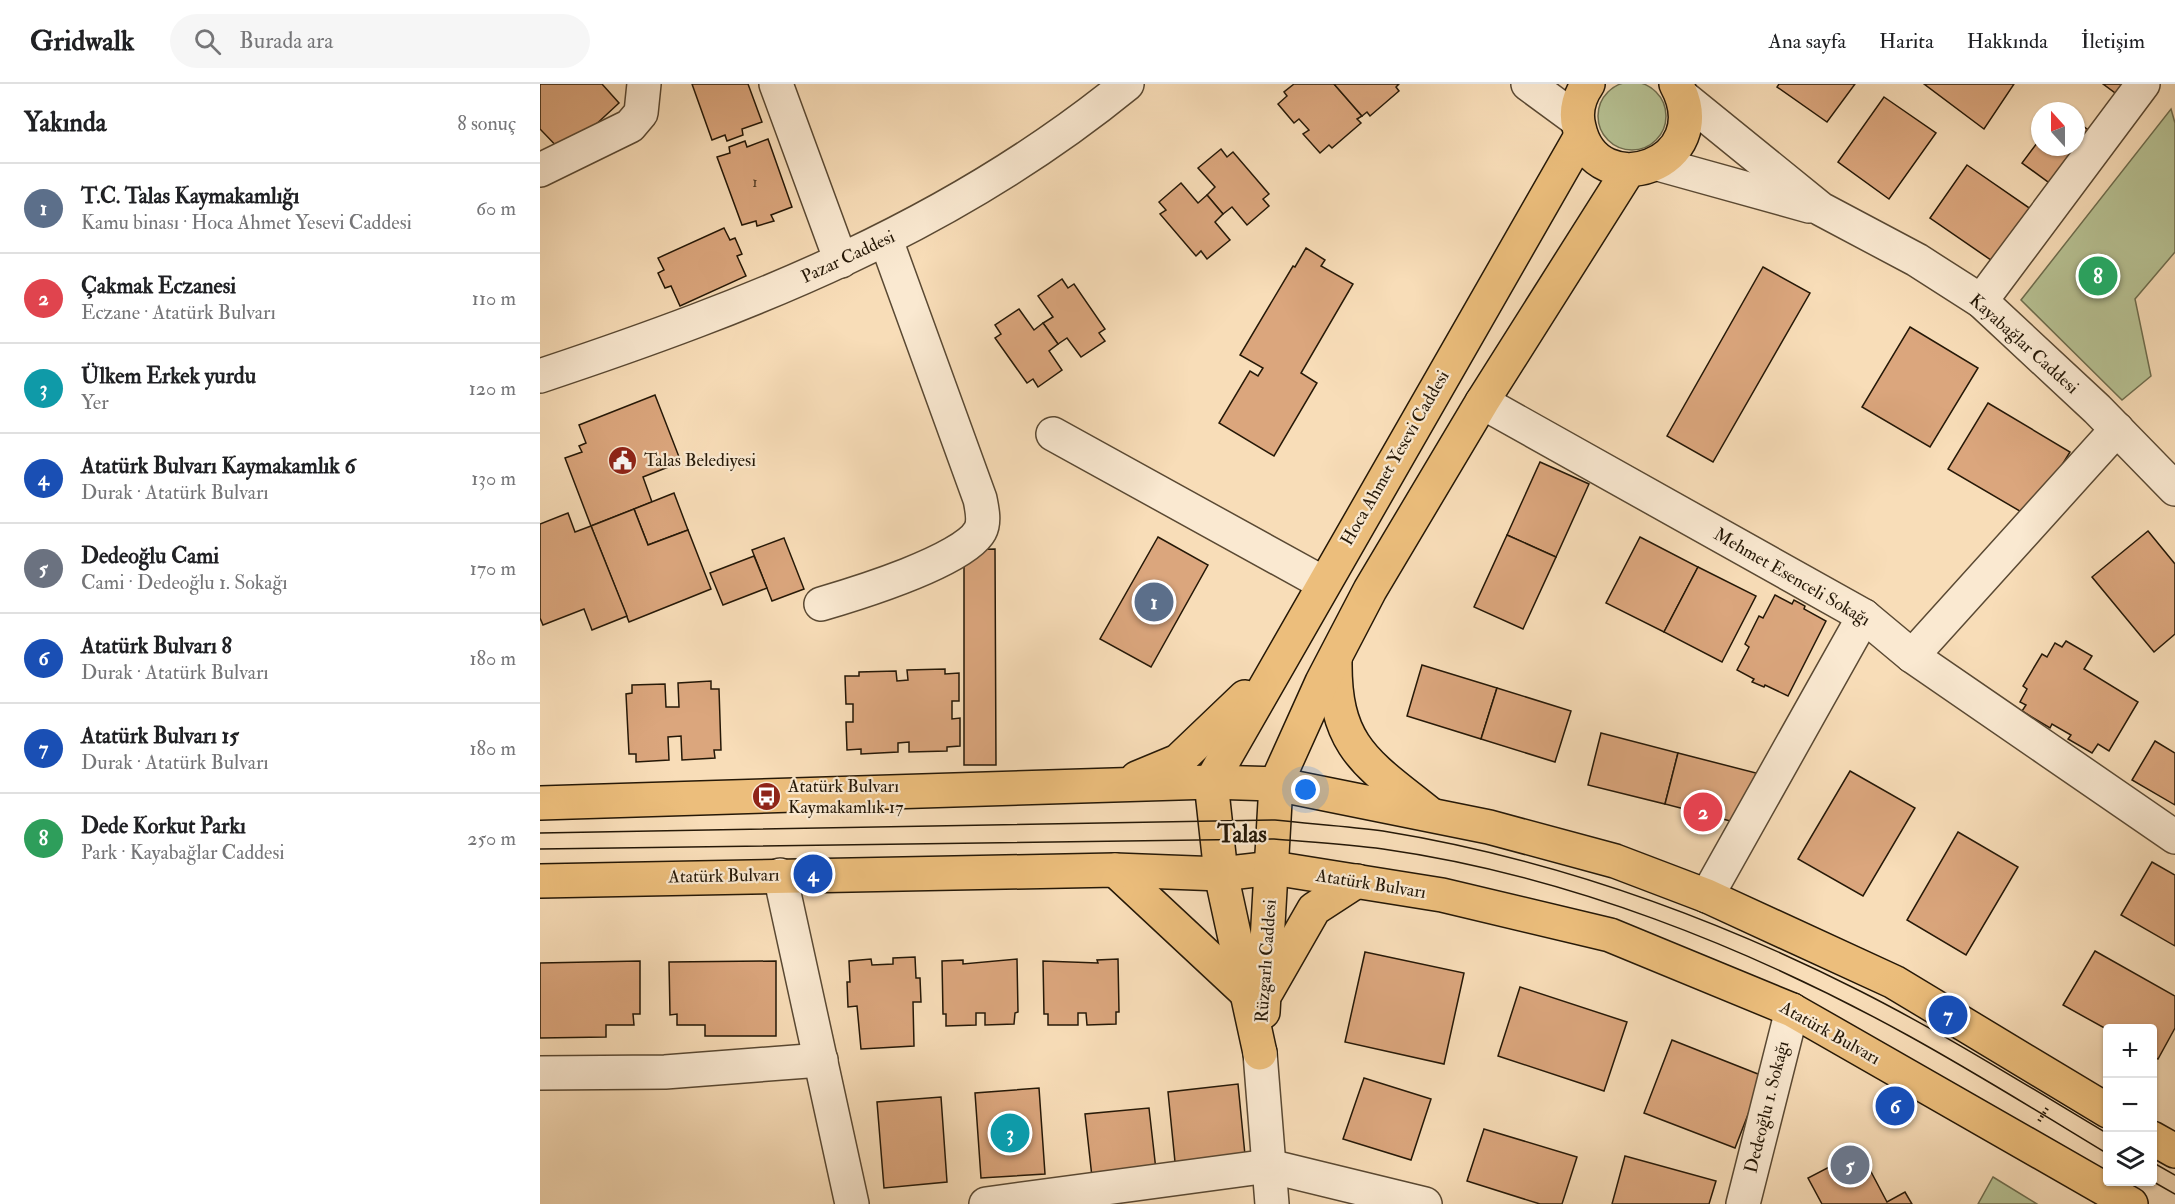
<!DOCTYPE html>
<html lang="tr">
<head>
<meta charset="utf-8">
<style>
	body { margin:0; font-family:"IM FELL Double Pica",serif; background:#f6f6f6; color:#202124 }
	.controls { position:absolute; right:18px; bottom:18px; display:grid; overflow:hidden; border-radius:6px; box-shadow:0 2px 4px #0004 }
	.controls button { width:54px; height:54px; display:grid; place-items:center; padding:0; border:0; border-bottom:2px solid #e0e0e0; background:#fff; color:#202124; font:30px sans-serif }
	.compass { position:absolute; left:1491px; top:18px; width:54px; height:54px; border-radius:50%; background:#fff; box-shadow:0 2px 4px #0004; rotate:339deg }
	.you { position:absolute; left:766px; top:706px; width:21px; height:21px; margin:-15px; border:4px solid #fff; border-radius:50%; background:#1a73e8; box-shadow:0 0 0 9px #1a73e833 }
	.badge { display:grid; place-items:center; width:39px; height:39px; border-radius:50%; background:#db2777; color:#fff; font-size:20px; font-weight:700 }
	.pin { position:absolute; translate:-50% -50%; border:3px solid #fff; box-shadow:0 2px 6px #0006 }
	.list { margin:0; padding:0; list-style:none }
	h2 { display:flex; justify-content:space-between; align-items:center; height:78px; margin:0; padding:0 24px; font-size:26px }
	h2 small { font-size:20px; font-weight:400; color:#757577 }
	.list li { display:grid; grid-template-columns:39px 1fr auto; gap:18px; align-items:center; box-sizing:border-box; height:90px; padding:0 24px; border-top:2px solid #e0e0e0 }
	.list b { display:block; font-size:22px; white-space:nowrap }
	.list p { margin:0; font-size:20px; white-space:nowrap; color:#757577 }
	.list em { font-size:20px; font-style:normal; color:#757577 }
	.icon { flex:none; width:33px; height:33px; fill:none; stroke:currentColor; stroke-width:2; stroke-linecap:round; stroke-linejoin:round }
	.map { position:relative; flex:none; width:1635px; height:1120px; overflow:hidden }
	header { display:flex; align-items:center; gap:36px; box-sizing:border-box; height:84px; padding:0 30px; background:#fff; border-bottom:2px solid #e0e0e0 }
	header strong { font-size:28px }
	nav { display:flex; gap:33px; margin-inline-start:auto; font-size:21px }
	.search { width:420px; height:54px; background:#f6f6f6; display:flex; align-items:center; gap:15px; box-sizing:border-box; padding:0 21px; border-radius:33px; color:#757577; font-size:22px }
	main { display:flex }
	aside { flex:1; background:#fff }
	.map>svg:first-child { display:block }
	.green { fill:#b7c294; stroke:#6e6d4e; stroke-width:1.5 }
	.building { fill:#dba67d; stroke:#251807; stroke-width:1.5 }
	.lines { fill:none; stroke-linecap:round; stroke-linejoin:round }
	.minor-casing { stroke:#5a4933; stroke-width:36 }
	.major-casing { stroke:#251807; stroke-width:36 }
	.path { stroke:#251807; stroke-width:4; stroke-dasharray:1.5 3; stroke-linecap:butt }
	.minor { stroke:#fae9d1; stroke-width:33 }
	.major { stroke:#ecbe7c; stroke-width:33 }
	.tram { stroke:#251807; stroke-width:1.5 }
	.labels { text-anchor:middle; dominant-baseline:central; stroke-width:4.5; stroke-linejoin:round; paint-order:stroke }
	.number-label { font-size:15px; fill:#523c24 }
	.street-label { font-size:18px; fill:#251807; stroke:#fae9d1 }
	.poi-label { font-size:18px; fill:#251807; stroke:#fae9d1; text-anchor:start }
	.district-label { font-size:24px; font-weight:bold; fill:#251807; stroke:#fae9d1 }
</style>
</head>
<body>
<header>
<strong>Gridwalk</strong>
<div class="search"><svg class="icon" aria-label="search" viewBox="0 0 24 24"><circle cx="10" cy="10" r="6"/><path d="M15 15l6 6"/></svg>Burada ara</div>
<nav><a>Ana sayfa</a><a>Harita</a><a>Hakkında</a><a>İletişim</a></nav>
</header>
<main>
<aside>
<h2>Yakında<small>8 sonuç</small></h2>
<ul class="list">
<li><span class="badge" style="background:#5c6f8a">1</span><div><b>T.C. Talas Kaymakamlığı</b><p>Kamu binası · Hoca Ahmet Yesevi Caddesi</p></div><em>60 m</em></li>
<li><span class="badge" style="background:#e0444e">2</span><div><b>Çakmak Eczanesi</b><p>Eczane · Atatürk Bulvarı</p></div><em>110 m</em></li>
<li><span class="badge" style="background:#0f9aa8">3</span><div><b>Ülkem Erkek yurdu</b><p>Yer</p></div><em>120 m</em></li>
<li><span class="badge" style="background:#1a4fb4">4</span><div><b>Atatürk Bulvarı Kaymakamlık 6</b><p>Durak · Atatürk Bulvarı</p></div><em>130 m</em></li>
<li><span class="badge" style="background:#6b7280">5</span><div><b>Dedeoğlu Cami</b><p>Cami · Dedeoğlu 1. Sokağı</p></div><em>170 m</em></li>
<li><span class="badge" style="background:#1a4fb4">6</span><div><b>Atatürk Bulvarı 8</b><p>Durak · Atatürk Bulvarı</p></div><em>180 m</em></li>
<li><span class="badge" style="background:#1a4fb4">7</span><div><b>Atatürk Bulvarı 15</b><p>Durak · Atatürk Bulvarı</p></div><em>180 m</em></li>
<li><span class="badge" style="background:#2e9e5b">8</span><div><b>Dede Korkut Parkı</b><p>Park · Kayabağlar Caddesi</p></div><em>250 m</em></li>
</ul>
</aside>
<div class="map">
<svg width="1635" height="1120" viewBox="0 0 1635 1120">
	<rect width="100%" height="100%" fill="#f8ddb8"/>
	<filter id="stains"><feTurbulence type="fractalNoise" baseFrequency=".00333" numOctaves="4"/><feColorMatrix values="0 0 0 0 .2 0 0 0 0 .09 0 0 0 0 .02 0 0 0 .5 -.17"/></filter>
	<radialGradient id="worn" r=".72"><stop offset=".6" stop-color="#630" stop-opacity="0"/><stop offset="1" stop-color="#630" stop-opacity=".3"/></radialGradient>
	<g class="green">
		<circle cx="1092" cy="32" r="34"/>
		<polygon points="1631,25 1635,39 1635,168 1595,215 1611,292 1582,316 1481,216"/>
		<polygon points="1453,1093 1497,1120 1438,1120"/>
	</g>
	<g class="building">
		<polygon points="0,0 62,0 79,19 24,70 0,45"/>
		<polygon points="152,0 208,0 222,38 202,45 203,51 187,57 185,51 172,56"/>
		<polygon points="754,0 794,0 822,32 817,35 821,39 792,64 789,61 780,69 763,50 769,46 759,35 754,39 738,20 747,12 744,8"/>
		<polygon points="794,0 859,0 856,3 859,7 830,32 827,28 822,32"/>
		<polygon points="1239,0 1315,0 1287,38 1237,3"/>
		<polygon points="1384,0 1474,0 1444,45"/>
		<polygon points="1563,0 1598,0 1586,17"/>
		<polygon points="1344,13 1396,49 1349,115 1298,78"/>
		<polygon points="1536,37 1558,53 1519,106 1482,79 1500,55 1500,63 1536,63"/>
		<polygon points="228,55 252,123 231,131 234,137 217,142 216,137 202,141 177,73 190,69 189,63 205,57 207,63"/>
		<polygon points="681,65 687,73 693,68 729,110 723,115 729,122 707,141 692,123 683,130 667,111 675,103 658,84"/>
		<polygon points="1427,81 1498,130 1461,183 1390,134"/>
		<polygon points="641,99 658,119 667,111 683,130 675,138 690,156 667,175 661,167 656,172 620,130 626,126 619,118"/>
		<polygon points="184,144 190,156 195,154 202,170 197,172 206,192 140,222 131,202 125,204 118,189 124,186 118,174"/>
		<polygon points="766,164 785,176 781,182 813,200 761,289 777,299 734,372 679,339 710,287 718,292 723,284 700,271 753,182 755,183"/>
		<polygon points="1223,183 1270,209 1173,378 1127,352"/>
		<polygon points="522,195 528,204 534,200 565,245 559,249 565,257 541,273 527,254 518,260 503,239 513,233 498,212"/>
		<polygon points="479,225 494,246 503,239 518,260 509,267 522,286 498,303 493,295 487,299 455,254 461,250 455,241"/>
		<polygon points="1370,243 1438,284 1390,363 1322,323"/>
		<polygon points="115,311 141,378 103,393 112,418 51,442 25,374 42,368 39,362 46,359 39,341"/>
		<polygon points="1448,319 1530,368 1490,433 1408,385"/>
		<polygon points="1000,378 1049,400 1016,473 967,451"/>
		<polygon points="134,409 148,446 108,461 94,425"/>
		<polygon points="94,425 108,461 148,446 171,505 89,538 51,442"/>
		<polygon points="28,429 35,448 51,442 87,532 52,546 44,525 3,541 0,534 0,440"/>
		<polygon points="1608,447 1635,480 1635,550 1614,568 1552,493"/>
		<polygon points="967,451 1016,473 983,545 934,523"/>
		<polygon points="618,453 668,481 611,583 560,555"/>
		<polygon points="1100,453 1158,483 1124,548 1066,519"/>
		<polygon points="244,454 264,505 232,517 212,466"/>
		<polygon points="455,465 456,681 424,681 424,466"/>
		<polygon points="214,472 227,504 183,521 170,489"/>
		<polygon points="1158,483 1216,512 1182,578 1124,548"/>
		<polygon points="1235,511 1252,520 1254,516 1265,522 1264,525 1286,537 1248,612 1225,601 1224,603 1212,598 1214,595 1197,586 1209,563 1205,560 1219,532 1223,534"/>
		<polygon points="1526,557 1552,572 1544,585 1598,618 1569,667 1558,660 1552,669 1528,655 1531,651 1512,640 1510,644 1482,627 1486,621 1480,618 1487,605 1483,602 1502,570 1507,573 1515,559 1522,563"/>
		<polygon points="882,581 957,604 941,655 867,632"/>
		<polygon points="405,585 405,590 419,589 419,617 412,617 412,635 420,634 420,662 407,663 407,667 369,668 369,658 358,659 358,668 321,670 321,665 307,666 306,638 313,638 313,620 306,620 305,592 319,592 319,588 356,587 357,597 368,596 367,586"/>
		<polygon points="171,597 171,605 179,605 181,666 174,666 175,674 142,676 141,652 128,653 129,676 96,678 96,670 89,670 86,610 92,609 92,601 125,600 126,623 139,623 138,599"/>
		<polygon points="957,604 1031,627 1015,678 941,655"/>
		<polygon points="1061,649 1138,669 1125,720 1048,701"/>
		<polygon points="1615,657 1635,669 1635,721 1592,696"/>
		<polygon points="1138,669 1216,689 1202,740 1125,720"/>
		<polygon points="1310,687 1375,724 1323,812 1258,775"/>
		<polygon points="1418,748 1478,783 1426,871 1367,836"/>
		<polygon points="1612,778 1635,791 1635,862 1581,831"/>
		<polygon points="1555,867 1635,912 1635,944 1618,975 1612,972 1612,944 1568,946 1523,921"/>
		<polygon points="825,868 924,889 904,980 805,958"/>
		<polygon points="375,873 376,894 380,894 381,918 373,918 374,962 321,965 317,922 308,923 307,898 310,898 309,877 331,875 332,881 353,880 353,874"/>
		<polygon points="477,875 478,928 475,929 474,940 445,941 445,929 436,929 436,941 406,942 406,930 403,930 402,877 423,876 423,880"/>
		<polygon points="578,875 579,928 576,928 576,940 547,941 546,929 538,929 538,941 508,941 508,930 504,930 503,877 558,879 557,876"/>
		<polygon points="100,877 100,930 93,930 94,941 66,941 66,953 0,954 0,879"/>
		<polygon points="236,877 236,952 165,952 165,941 137,941 137,930 130,931 129,878"/>
		<polygon points="980,903 1087,938 1064,1007 958,972"/>
		<polygon points="1132,956 1223,992 1195,1064 1104,1029"/>
		<polygon points="824,994 891,1015 871,1076 803,1055"/>
		<polygon points="698,1000 705,1071 635,1078 628,1008"/>
		<polygon points="499,1004 505,1090 441,1094 435,1009"/>
		<polygon points="401,1013 407,1098 344,1104 337,1018"/>
		<polygon points="609,1024 616,1086 552,1093 545,1030"/>
		<polygon points="944,1045 1037,1073 1022,1120 1000,1120 927,1097"/>
		<polygon points="1320,1067 1347,1118 1365,1108 1372,1120 1282,1120 1268,1094"/>
		<polygon points="1085,1072 1176,1097 1169,1120 1072,1120"/>
	</g>
	<g class="lines">
		<defs>
			<g id="minor">
				<polyline points="236,0 301,177"/>
				<polyline points="988,0 1037,36"/>
				<polyline points="1143,13 1281,125 1377,176 1441,217 1557,325 1635,405"/>
				<polyline points="1118,80 1269,122"/>
				<polyline points="0,86 90,42 101,29 104,0"/>
				<polyline points="1441,217 1603,0"/>
				<path d="M0,292C213,221 412,143 587,0"/>
				<polyline points="942,318 1324,532 1372,572 1635,753"/>
				<polyline points="513,350 783,499"/>
				<path d="M281,520C315,510 424,477 440,447C445,438 442,425 440,415L346,156"/>
				<polyline points="1372,572 1577,345"/>
				<polyline points="240,791 312,1120"/>
				<polyline points="1167,812 1324,532"/>
				<polyline points="720,969 732,1120"/>
				<polyline points="0,989 125,988 281,976"/>
				<polyline points="446,1120 729,1082 885,1120"/>
				<polyline points="1203,1120 1252,926"/>
			</g>
			<g id="major">
				<path d="M1048,0C1039,13 1035,28 1039,43C1056,122 1180,81 1136,0"/>
				<path d="M795,577C794,664 828,680 890,730"/>
				<polyline points="597,694 638,677 705,613"/>
				<polyline points="0,719 671,698 736,700 949,743 1075,777 1167,812 1354,898 1568,1027"/>
				<polyline points="575,786 708,910"/>
				<polyline points="0,797 575,786 681,790 733,784 902,811 1070,851 1252,926 1591,1120"/>
				<polyline points="727,907 774,825 817,797"/>
				<polyline points="723,928 736,700 782,598 830,506 942,318 1088,87"/>
				<polyline points="720,969 681,790 671,698 1041,52"/>
				<polyline points="1612,1054 1635,1067"/>
			</g>
		</defs>
		<use href="#minor" class="minor-casing"/>
		<use href="#major" class="major-casing"/>
		<polyline class="path" points="1499,1037 1508,1023"/>
		<use href="#minor" class="minor"/>
		<use href="#major" class="major"/>
		<g class="tram">
			<path d="M0,749L735,736C771,740 808,742 843,747C1009,774 1170,831 1320,907C1405,950 1486,1001 1568,1050"/>
			<path d="M0,765L734,755C770,758 807,760 843,765C1026,791 1208,863 1369,952C1436,989 1502,1030 1568,1070"/>
			<polyline points="1612,1078 1635,1091"/>
			<polyline points="1612,1097 1635,1110"/>
		</g>
	</g>
	<defs>
		<symbol id="civic-disc" viewBox="-11 -11 22 22"><circle r="9.5" fill="#8f2418" stroke="#fae9d1"/><path d="M-.6-6.5H3V-4.5H.6V-3L4-1V1h2V6H-6V1h2V-1L-.6-3ZM-1.2 2.5V6h2.4V2.5Z" fill="#fff"/></symbol>
		<symbol id="bus-disc" viewBox="-11 -11 22 22"><circle r="9.5" fill="#8f2418" stroke="#fae9d1"/><path d="M-5-6H5V4H4V6H2V4H-2V6H-4V4H-5ZM-3.5-4V0h7V-4ZM-3.5 1.2v1.5H-2V1.2ZM2 1.2v1.5H3.5V1.2Z" fill="#fff"/></symbol>
	</defs>
	<g fill-rule="evenodd">
		<use href="#civic-disc" x="66" y="360" width="33" height="33"/>
		<use href="#bus-disc" x="210" y="696" width="33" height="33"/>
	</g>
	<g class="labels">
		<g class="number-label">
			<text x="215" y="98">1</text>
		</g>
		<g class="street-label">
			<text transform="translate(308 173) rotate(-25)">Pazar Caddesi</text>
			<text transform="translate(1484 260) rotate(42)">Kayabağlar Caddesi</text>
			<text transform="translate(855 374) rotate(-60)">Hoca Ahmet Yesevi Caddesi</text>
			<text transform="translate(1252 493) rotate(30)">Mehmet Esenceli Sokağı</text>
			<text transform="translate(184 792) rotate(-1)">Atatürk Bulvarı</text>
			<text transform="translate(831 800) rotate(9)">Atatürk Bulvarı</text>
			<text transform="translate(726 877) rotate(-86)">Rüzgarlı Caddesi</text>
			<text transform="translate(1290 949) rotate(29)">Atatürk Bulvarı</text>
			<text transform="translate(1227 1023) rotate(-76)">Dedeoğlu 1. Sokağı</text>
		</g>
		<g class="poi-label">
			<text x="104" y="376">Talas Belediyesi</text>
			<text x="248" y="702">Atatürk Bulvarı<tspan x="248" dy="21">Kaymakamlık 17</tspan></text>
		</g>
		<g class="district-label">
			<text x="702" y="750">Talas</text>
		</g>
	</g>
	<rect width="100%" height="100%" filter="url(#stains)"/>
	<rect width="100%" height="100%" fill="url(#worn)"/>
</svg>
<div class="controls">
<button>+</button>
<button>−</button>
<button><svg class="icon" aria-label="layers" viewBox="0 0 24 24"><path d="M12 4l9 5-9 5-9-5zM3 14l9 5 9-5"/></svg></button>
</div>
<svg class="compass" viewBox="-18 -18 36 36"><path d="M0-13l5 13h-10z" fill="#e53935"/><path d="M0 13l5-13h-10z" fill="#757577"/></svg>
<div class="you"></div>
<div class="pin badge" style="left:614px;top:518px;background:#5c6f8a">1</div>
<div class="pin badge" style="left:1163px;top:728px;background:#e0444e">2</div>
<div class="pin badge" style="left:470px;top:1049px;background:#0f9aa8">3</div>
<div class="pin badge" style="left:273px;top:790px;background:#1a4fb4">4</div>
<div class="pin badge" style="left:1310px;top:1081px;background:#6b7280">5</div>
<div class="pin badge" style="left:1355px;top:1022px;background:#1a4fb4">6</div>
<div class="pin badge" style="left:1408px;top:931px;background:#1a4fb4">7</div>
<div class="pin badge" style="left:1558px;top:192px;background:#2e9e5b">8</div>
</div>
</main>
</body>
</html>
